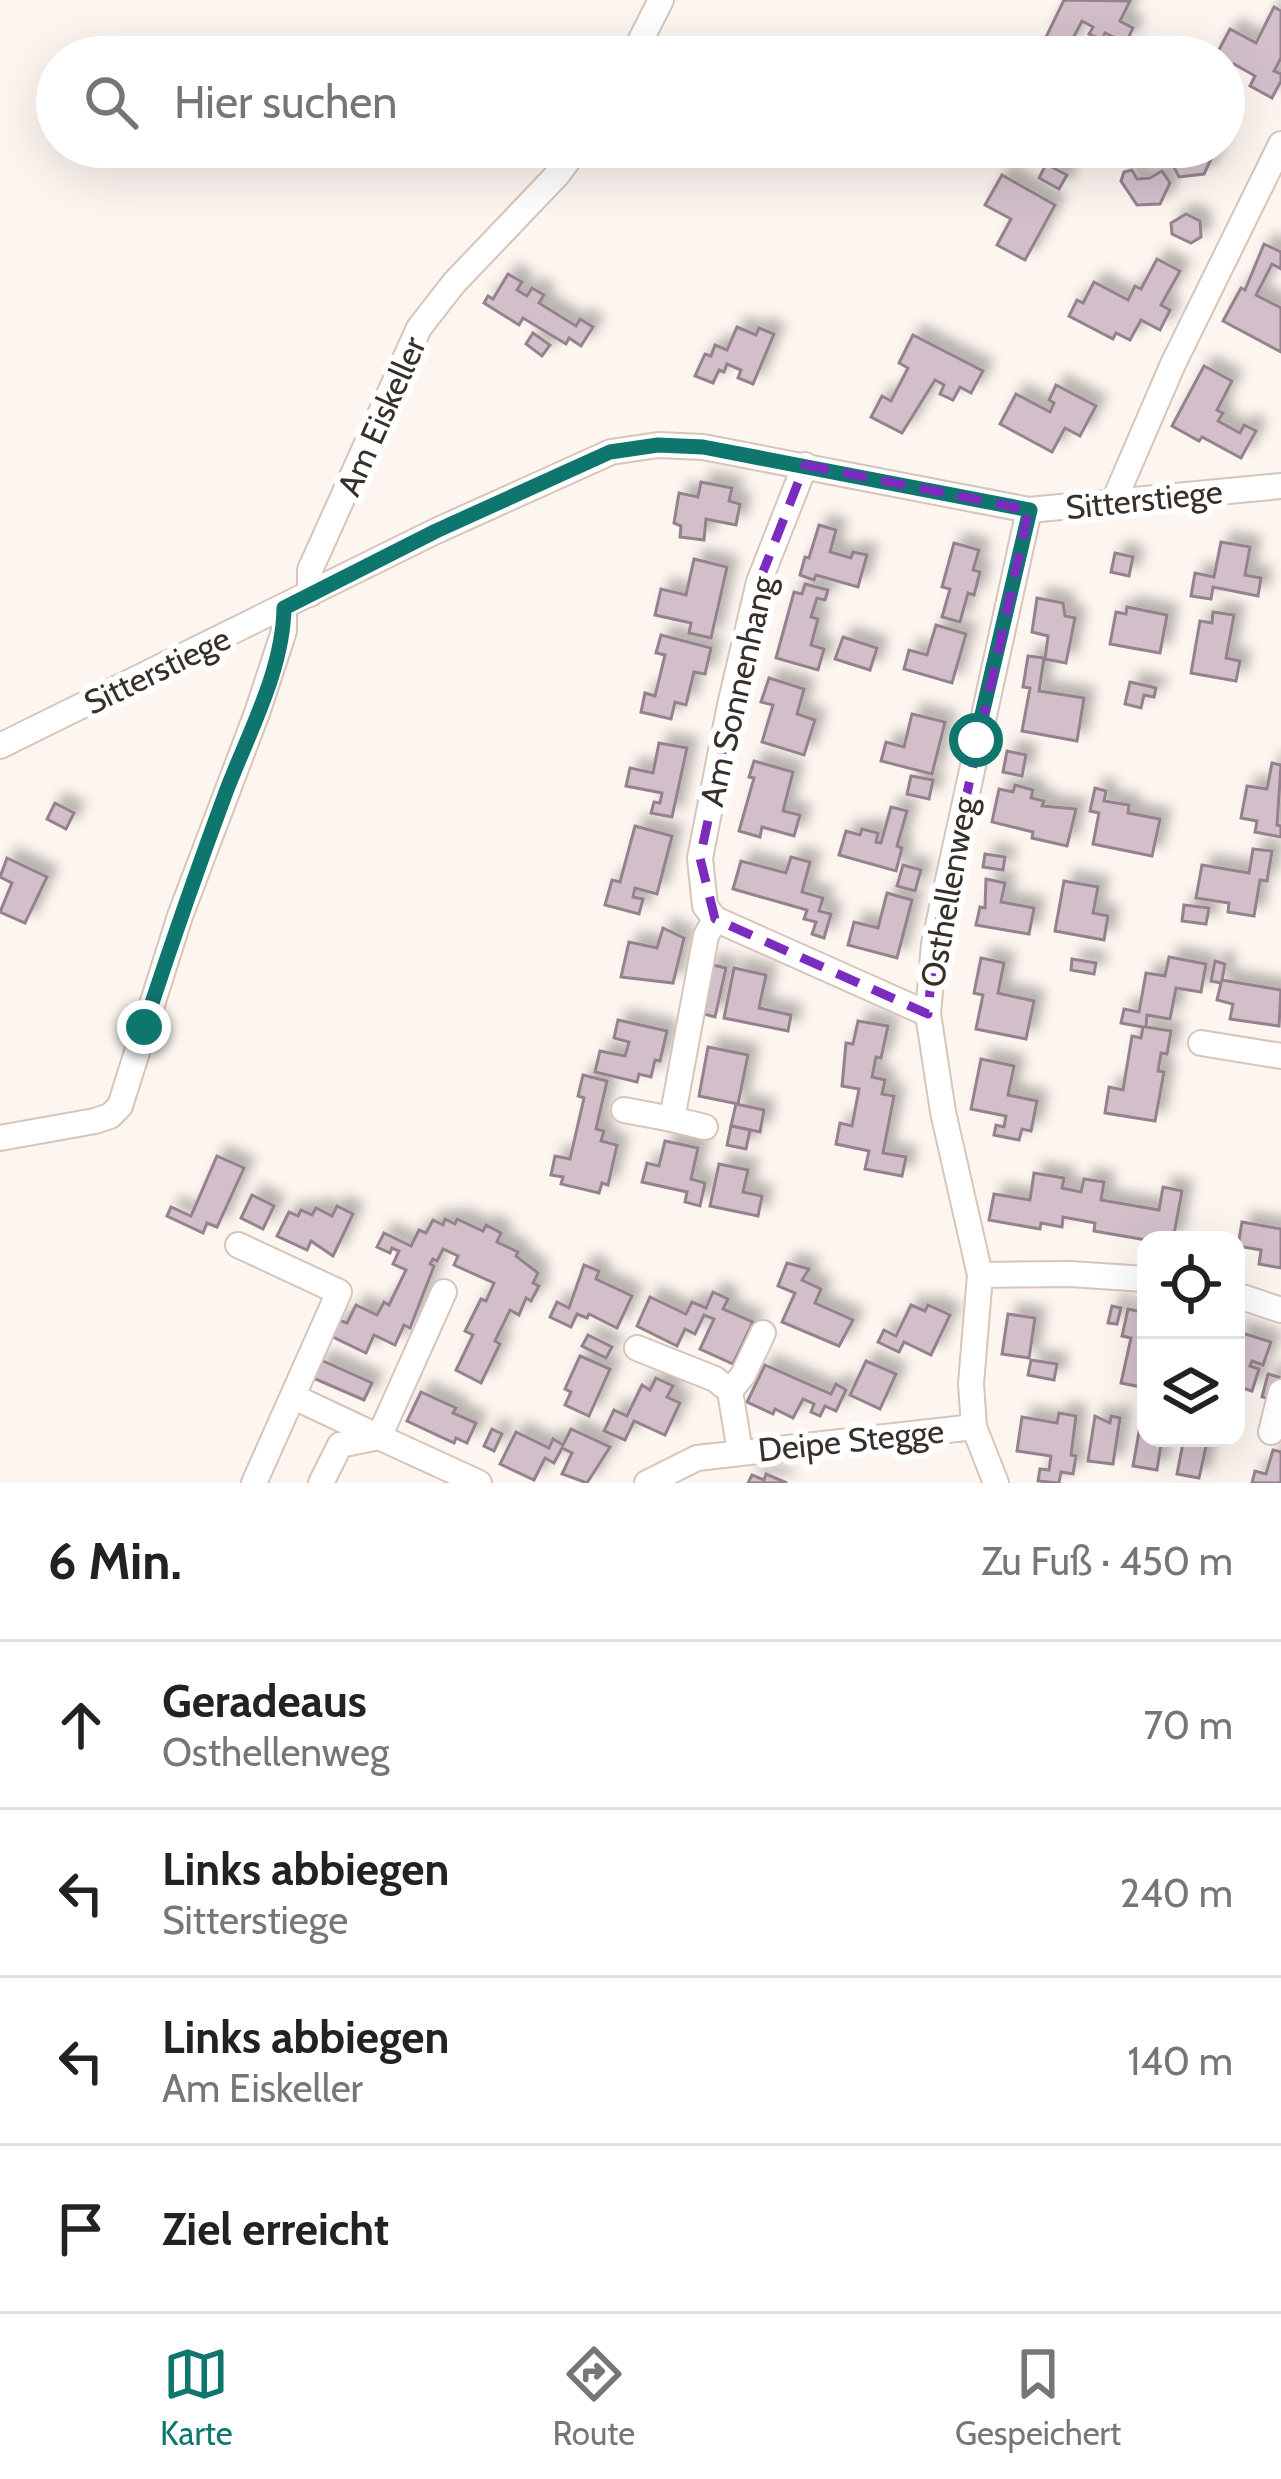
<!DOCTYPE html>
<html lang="de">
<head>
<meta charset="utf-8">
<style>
	body { margin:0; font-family:Cabin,sans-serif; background:#f6f6f6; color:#222 }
	.controls { position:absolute; right:36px; bottom:36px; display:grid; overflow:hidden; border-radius:24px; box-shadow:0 12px 48px #0002 }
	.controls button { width:108px; height:108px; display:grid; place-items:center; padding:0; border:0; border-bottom:3px solid #e0e0e0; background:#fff; color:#222; font:60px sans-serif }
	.stop { position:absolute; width:36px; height:36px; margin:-27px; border:9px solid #0f766e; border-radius:50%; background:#fff }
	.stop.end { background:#0f766e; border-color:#fff; box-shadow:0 3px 12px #0008 }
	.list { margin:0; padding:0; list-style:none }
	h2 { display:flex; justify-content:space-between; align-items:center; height:156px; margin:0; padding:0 48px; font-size:51px }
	h2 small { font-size:39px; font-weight:400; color:#767676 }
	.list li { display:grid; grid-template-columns:78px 1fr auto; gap:36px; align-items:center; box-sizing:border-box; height:168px; padding:0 48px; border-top:3px solid #e0e0e0 }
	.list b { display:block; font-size:45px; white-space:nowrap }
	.list p { margin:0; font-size:39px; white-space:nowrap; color:#767676 }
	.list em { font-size:39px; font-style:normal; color:#767676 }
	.icon { flex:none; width:66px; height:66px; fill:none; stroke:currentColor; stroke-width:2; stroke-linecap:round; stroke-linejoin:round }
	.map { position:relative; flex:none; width:1281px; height:1483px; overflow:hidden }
	.search { position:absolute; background:#fff; box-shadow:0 12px 48px #0002; left:36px; right:36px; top:36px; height:132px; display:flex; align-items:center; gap:30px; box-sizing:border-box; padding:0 42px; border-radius:66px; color:#767676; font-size:45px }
	.sheet { height:828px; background:#fff }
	nav { display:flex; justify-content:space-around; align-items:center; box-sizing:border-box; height:168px; border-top:3px solid #e0e0e0; background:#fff; font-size:33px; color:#767676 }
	nav a { display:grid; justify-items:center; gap:6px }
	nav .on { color:#0f766e }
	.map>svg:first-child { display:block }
	.building { fill:#d2bfca; stroke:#94828c; stroke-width:3; filter:url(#shadow) }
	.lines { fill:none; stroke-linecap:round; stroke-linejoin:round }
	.minor-casing { stroke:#d7c5b9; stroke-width:28 }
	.minor { stroke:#fff; stroke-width:24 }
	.route { stroke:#0f766e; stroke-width:15 }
	.marked { fill:none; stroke:#7b2cbf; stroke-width:9; stroke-dasharray:24 15; stroke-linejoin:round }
	.labels { text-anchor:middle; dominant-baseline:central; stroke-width:12; stroke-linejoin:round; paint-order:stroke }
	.street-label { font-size:33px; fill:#362f2a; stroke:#fff }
</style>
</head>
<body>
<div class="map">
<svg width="1281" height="1483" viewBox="0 0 1281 1483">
	<defs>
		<filter id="shadow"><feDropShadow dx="10" dy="-10" stdDeviation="6" flood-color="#0004"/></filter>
	</defs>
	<rect width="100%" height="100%" fill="#fdf5f0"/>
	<g class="building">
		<polygon points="1064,0 1130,1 1120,21 1133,28 1126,43 1105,33 1102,40 1089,34 1093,27 1082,21 1068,48 1046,37"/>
		<polygon points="1274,7 1281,11 1281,58 1274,71 1281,74 1281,81 1272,98 1250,86 1255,76 1234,64 1230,72 1224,69 1224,57 1215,57 1230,29 1256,43"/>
		<polygon points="1171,147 1187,149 1217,147 1204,174 1179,177 1168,156"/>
		<polygon points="1046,164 1067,175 1059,189 1039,178"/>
		<polygon points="1132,170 1137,179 1150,178 1162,171 1170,183 1160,204 1137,205 1121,181 1124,172"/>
		<polygon points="1002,175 1055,205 1025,260 997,245 1011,219 985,205"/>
		<polygon points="1186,214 1200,221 1201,237 1191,243 1172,234 1171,223"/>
		<polygon points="1264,244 1281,252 1281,269 1272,264 1256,295 1281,308 1281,352 1223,321 1241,288 1245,290"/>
		<polygon points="1157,259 1180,271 1161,305 1170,310 1160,330 1141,320 1130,340 1116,333 1113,339 1069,316 1077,300 1083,303 1094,282 1128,300 1135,286 1141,289"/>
		<polygon points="508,274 522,282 517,290 527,296 532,288 544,295 539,303 576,326 580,319 593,327 581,346 569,338 566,344 523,318 519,325 484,303 488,296 493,299"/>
		<polygon points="737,327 756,335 759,328 774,334 753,384 738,378 741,370 727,364 724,372 719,370 713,383 695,376 705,354 711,356 715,345 727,350"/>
		<polygon points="533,333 550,345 542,356 526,344"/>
		<polygon points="913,335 983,371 971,393 960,387 953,400 940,394 944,385 935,380 902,433 871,417 882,396 891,401 908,368 899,363"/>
		<polygon points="1204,366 1232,381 1217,410 1223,413 1218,421 1240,433 1244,425 1256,431 1241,458 1202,437 1199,441 1172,426"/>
		<polygon points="1056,385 1096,406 1080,436 1065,428 1052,452 1000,424 1016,394 1050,412 1054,403 1049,400"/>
		<polygon points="701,482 732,488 729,501 740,504 736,525 706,519 704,540 680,537 681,526 674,523 679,493 698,497"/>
		<polygon points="819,525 836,530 830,552 851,558 853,552 867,555 858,587 816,575 814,580 800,575 805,557 809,558"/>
		<polygon points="1221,542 1250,547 1245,575 1261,578 1258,596 1213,587 1211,599 1191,596 1195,573 1214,577"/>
		<polygon points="954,543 979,550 973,570 980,572 974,595 968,593 960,622 942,617 950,589 942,587"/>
		<polygon points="1115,553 1133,557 1129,576 1111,572"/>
		<polygon points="694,559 727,567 711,638 689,633 691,623 655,615 661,589 686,595"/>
		<polygon points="805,584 828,590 825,600 817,598 811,617 818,619 811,645 824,649 818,670 776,658 794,592 802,594"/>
		<polygon points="1037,598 1063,603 1065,616 1075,618 1066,663 1045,659 1048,636 1032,632"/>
		<polygon points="1127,607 1167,615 1160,653 1110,644 1116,612 1126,614"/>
		<polygon points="1213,612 1234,615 1226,658 1240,661 1236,681 1191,673 1200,621 1212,623"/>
		<polygon points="936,625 966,634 952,683 904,669 909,650 927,655"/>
		<polygon points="661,635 711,648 705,674 694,672 686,705 675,702 671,719 641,712 645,693 655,696 665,655 656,653"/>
		<polygon points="843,637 877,648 870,670 835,659"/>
		<polygon points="1028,656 1044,658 1039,691 1084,698 1077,741 1022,731 1030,688 1023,687"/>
		<polygon points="769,678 804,689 797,714 815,720 804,755 762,742 773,705 761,702"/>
		<polygon points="1130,682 1156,688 1154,697 1144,695 1141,708 1125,704"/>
		<polygon points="912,714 945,722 932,774 881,761 886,742 904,747"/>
		<polygon points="659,743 687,748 672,817 651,813 654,802 660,803 662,793 626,786 630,768 653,773"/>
		<polygon points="1007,751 1026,755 1022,776 1003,772"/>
		<polygon points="754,761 793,772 783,811 800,815 794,836 762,827 760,837 739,831 754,778 749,777"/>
		<polygon points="1272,763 1281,765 1277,825 1281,826 1281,837 1255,832 1257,821 1241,818 1247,786 1267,789"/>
		<polygon points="911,776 933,780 929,799 907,794"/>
		<polygon points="1015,785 1033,790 1031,798 1044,801 1042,806 1076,809 1067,846 1032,838 1033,832 992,822 999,789 1013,792"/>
		<polygon points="1095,788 1106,791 1104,801 1129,805 1128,813 1160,819 1152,856 1093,844 1099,813 1090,811"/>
		<polygon points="55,803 74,813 66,829 47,819"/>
		<polygon points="891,807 907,811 897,846 902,848 896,871 839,855 846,831 860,835 862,829 878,833 876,842 881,843"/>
		<polygon points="635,826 672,836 657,894 635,888 633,897 643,899 639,914 605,905 612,880 620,882"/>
		<polygon points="1253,849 1272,851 1267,881 1260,880 1254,916 1228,912 1229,903 1196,898 1202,865 1249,873"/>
		<polygon points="985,854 1005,857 1003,870 983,867"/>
		<polygon points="791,857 810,862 802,892 823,898 819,911 831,914 824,938 812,934 816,922 804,919 807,910 733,889 741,861 786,873"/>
		<polygon points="7,858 47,877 25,923 0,912 12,883 0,877"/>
		<polygon points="903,865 921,870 915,891 897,886"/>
		<polygon points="986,879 1005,883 1001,902 1034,908 1029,934 976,925 980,907 985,908"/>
		<polygon points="1064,881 1098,887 1093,913 1108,916 1104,940 1055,931"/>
		<polygon points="887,893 912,900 897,958 848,945 854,922 878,928"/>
		<polygon points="1184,905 1209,908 1206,924 1182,921"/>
		<polygon points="663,928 684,938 673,983 621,977 629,942 657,948"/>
		<polygon points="1169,957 1206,964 1201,992 1176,988 1170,1019 1147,1015 1146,1027 1171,1031 1167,1054 1161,1053 1158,1071 1164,1072 1155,1121 1105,1113 1109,1087 1123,1090 1132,1036 1141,1038 1143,1027 1121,1023 1124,1009 1139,1012 1146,973 1165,976"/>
		<polygon points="981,958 1004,963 998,993 1034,1001 1026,1039 976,1029 983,995 974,993"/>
		<polygon points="1072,959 1096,963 1094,974 1071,970"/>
		<polygon points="1215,961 1225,964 1222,980 1281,990 1279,1026 1230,1019 1233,1004 1217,1000 1221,983 1211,981"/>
		<polygon points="708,964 726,968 715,1017 696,1012"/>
		<polygon points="734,968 766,975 759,1008 791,1015 788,1031 724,1018"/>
		<polygon points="618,1020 667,1031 660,1061 655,1060 651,1077 639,1074 637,1082 595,1072 600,1051 625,1056 629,1042 614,1038"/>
		<polygon points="858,1021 888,1026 881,1058 876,1057 872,1077 885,1080 882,1094 894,1096 883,1153 906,1157 902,1176 865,1169 869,1151 836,1144 840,1123 852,1126 859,1089 842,1086 846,1043 853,1044"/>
		<polygon points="708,1047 748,1055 738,1104 699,1096"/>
		<polygon points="981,1059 1014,1066 1008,1095 1037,1101 1031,1131 1022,1129 1019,1140 994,1135 996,1125 1004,1127 1006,1116 971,1109"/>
		<polygon points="583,1075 607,1081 596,1129 604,1131 601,1141 617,1145 608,1185 602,1183 599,1193 561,1184 563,1177 551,1175 555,1156 570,1159 584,1098 578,1096"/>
		<polygon points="736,1104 764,1110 760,1132 731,1126"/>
		<polygon points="731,1126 750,1130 746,1149 727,1145"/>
		<polygon points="665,1141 698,1148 691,1179 705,1183 700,1206 685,1202 687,1192 642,1182 647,1163 659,1166"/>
		<polygon points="217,1156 244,1168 217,1227 207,1223 203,1233 167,1216 171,1207 191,1216"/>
		<polygon points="719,1164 748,1170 743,1192 762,1196 758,1216 710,1206"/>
		<polygon points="1034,1173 1064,1178 1062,1188 1081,1192 1084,1179 1104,1182 1101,1200 1159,1210 1163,1187 1182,1191 1173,1240 1146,1240 1094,1231 1095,1223 1063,1217 1062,1227 1041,1223 1040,1229 989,1220 994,1194 1030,1200"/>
		<polygon points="252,1195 274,1206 263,1229 241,1218"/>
		<polygon points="337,1206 353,1214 333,1256 311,1241 307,1250 277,1236 289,1212 298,1216 301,1210 312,1215 316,1208 332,1216"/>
		<polygon points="445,1219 455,1224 457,1219 483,1231 486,1225 501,1233 497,1242 518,1252 516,1256 538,1273 533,1283 539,1286 531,1301 526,1298 519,1315 510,1310 495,1341 500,1344 481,1383 456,1370 473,1335 465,1331 481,1299 486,1301 494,1283 454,1265 458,1256 443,1249 437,1261 433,1259 430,1264 434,1266 410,1328 404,1325 395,1345 374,1335 366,1353 331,1336 339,1320 347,1323 356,1305 377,1315 384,1302 389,1305 406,1270 393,1264 399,1251 392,1248 390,1253 377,1247 384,1233 411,1246 419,1230 426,1233 433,1220 443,1225"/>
		<polygon points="1242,1222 1281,1229 1281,1268 1259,1264 1261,1250 1238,1246"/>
		<polygon points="787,1263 809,1269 802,1280 821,1289 815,1303 853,1320 839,1346 782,1322 795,1293 778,1286"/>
		<polygon points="584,1265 599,1271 596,1279 632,1296 617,1328 589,1314 587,1318 577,1314 571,1327 550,1317 557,1302 569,1308"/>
		<polygon points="713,1292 728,1299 723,1309 753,1322 733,1364 700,1349 714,1319 704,1315 695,1334 685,1329 677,1346 637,1326 650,1297 686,1314 692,1302 706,1308"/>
		<polygon points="911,1305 925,1311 928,1305 950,1315 931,1355 904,1342 899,1352 878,1342 884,1330 896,1336"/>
		<polygon points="1112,1306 1121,1308 1117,1324 1108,1323"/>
		<polygon points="1128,1309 1146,1313 1146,1388 1121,1383 1131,1338 1122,1336"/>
		<polygon points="1008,1314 1035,1318 1029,1358 1002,1354"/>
		<polygon points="1236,1331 1271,1342 1263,1365 1252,1361 1250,1366 1259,1369 1252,1391 1236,1386"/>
		<polygon points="588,1335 612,1347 606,1358 582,1346"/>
		<polygon points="580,1356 610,1369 589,1416 565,1405 571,1392 565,1389"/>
		<polygon points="321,1360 372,1383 364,1400 313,1378"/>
		<polygon points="1031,1360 1057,1364 1054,1380 1028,1375"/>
		<polygon points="866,1361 896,1374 880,1409 850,1395"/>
		<polygon points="765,1365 831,1394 836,1384 846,1390 836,1411 825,1406 820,1416 811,1412 814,1404 803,1399 793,1418 775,1409 773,1414 747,1402"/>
		<polygon points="1268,1374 1279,1377 1274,1400 1262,1397"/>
		<polygon points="656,1378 673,1386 667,1397 680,1403 665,1435 634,1421 625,1440 604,1431 614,1410 627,1416 642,1385 650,1390"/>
		<polygon points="421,1392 456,1408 453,1413 476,1423 467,1443 456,1438 454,1443 407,1421"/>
		<polygon points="1059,1413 1076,1416 1071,1455 1076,1456 1073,1474 1061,1472 1059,1483 1038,1481 1040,1469 1049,1470 1051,1456 1017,1451 1022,1417 1057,1423"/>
		<polygon points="1095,1416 1110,1423 1111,1416 1120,1418 1113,1464 1088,1461"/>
		<polygon points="1140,1426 1146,1427 1146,1438 1162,1438 1157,1470 1133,1466"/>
		<polygon points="492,1429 502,1434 494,1451 484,1446"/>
		<polygon points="571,1429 610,1447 587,1483 562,1474 572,1453 562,1448 554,1463 545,1458 534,1480 500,1464 516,1432 549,1448 553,1439 563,1445"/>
		<polygon points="1184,1438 1208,1438 1199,1478 1177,1474"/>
		<polygon points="1273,1450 1281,1452 1281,1483 1252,1483 1255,1471 1266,1474"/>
		<polygon points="766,1474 787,1483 748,1483 752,1475 764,1480"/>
	</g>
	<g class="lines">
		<defs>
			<g id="minor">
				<polyline points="632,57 661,0"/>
				<polyline points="805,465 759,582 730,705 700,858 705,906 715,919 928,1014"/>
				<polyline points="1113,503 1173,364 1281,144"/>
				<polyline points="310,594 310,570 419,328 454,283 557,175 578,147"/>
				<polyline points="0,746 436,531 611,452 658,445 703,447 1029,510 1281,486"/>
				<polyline points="1201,1043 1281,1056"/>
				<polyline points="624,1110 672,1119"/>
				<polyline points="705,1127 672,1119 706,936 715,919"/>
				<polyline points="0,1138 95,1121 110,1116 120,1106 180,916 257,713 284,631 284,608"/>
				<polyline points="238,1245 339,1292 254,1483"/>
				<polyline points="980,1275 1070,1274 1146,1279"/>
				<polyline points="444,1292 379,1437 479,1483"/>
				<polyline points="1236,1295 1281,1310"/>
				<polyline points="637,1348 715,1379 730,1391"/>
				<polyline points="294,1397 379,1437 340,1445 321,1483"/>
				<polyline points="974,1427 971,1384 980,1275 943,1112 928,1014 934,944 1029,510"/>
				<polyline points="1271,1432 1281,1392"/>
				<polyline points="740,1452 730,1391 743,1375 763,1333"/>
				<polyline points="647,1483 697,1458 974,1427 996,1483"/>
			</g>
		</defs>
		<use href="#minor" class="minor-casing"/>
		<use href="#minor" class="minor"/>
	</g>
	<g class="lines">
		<path class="route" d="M144,1027C170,948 197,870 226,792C248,734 283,671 284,608L436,531L610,452L658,445L703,447L1030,510L976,740"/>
	</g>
	<path class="marked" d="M805,465L1029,510L934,944L928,1014L715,919L700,858L759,582Z"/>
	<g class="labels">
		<g class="street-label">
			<text transform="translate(381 416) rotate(-66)">Am Eiskeller</text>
			<text transform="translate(1144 499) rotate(-6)">Sitterstiege</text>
			<text transform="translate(157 670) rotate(-26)">Sitterstiege</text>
			<text transform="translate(737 691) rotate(-77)">Am Sonnenhang</text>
			<text transform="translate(948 892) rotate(-80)">Osthellenweg</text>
			<text transform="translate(851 1440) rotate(-6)">Deipe Stegge</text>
		</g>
	</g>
</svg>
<div class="controls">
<button><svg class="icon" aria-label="locate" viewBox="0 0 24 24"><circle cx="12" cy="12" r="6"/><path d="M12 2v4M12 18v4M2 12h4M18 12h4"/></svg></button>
<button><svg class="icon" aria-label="layers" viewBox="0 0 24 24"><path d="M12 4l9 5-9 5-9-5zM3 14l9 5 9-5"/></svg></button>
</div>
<div class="stop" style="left:976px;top:740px"></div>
<div class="stop end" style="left:144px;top:1027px"></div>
<div class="search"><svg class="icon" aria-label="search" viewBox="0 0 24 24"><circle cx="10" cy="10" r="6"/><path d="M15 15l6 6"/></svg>Hier suchen</div>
</div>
<section class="sheet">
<h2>6 Min.<small>Zu Fuß · 450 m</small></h2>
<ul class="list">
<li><svg class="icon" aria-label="ahead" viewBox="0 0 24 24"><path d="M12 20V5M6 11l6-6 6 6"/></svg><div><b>Geradeaus</b><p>Osthellenweg</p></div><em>70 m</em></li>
<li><svg class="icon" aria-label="left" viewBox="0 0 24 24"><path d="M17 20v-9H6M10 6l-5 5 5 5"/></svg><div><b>Links abbiegen</b><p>Sitterstiege</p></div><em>240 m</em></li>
<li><svg class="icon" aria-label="left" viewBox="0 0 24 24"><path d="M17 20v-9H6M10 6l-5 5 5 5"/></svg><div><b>Links abbiegen</b><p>Am Eiskeller</p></div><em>140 m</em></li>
<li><svg class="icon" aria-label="arrive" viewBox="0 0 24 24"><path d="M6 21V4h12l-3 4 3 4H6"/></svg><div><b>Ziel erreicht</b></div></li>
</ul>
</section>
<nav>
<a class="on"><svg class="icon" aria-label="map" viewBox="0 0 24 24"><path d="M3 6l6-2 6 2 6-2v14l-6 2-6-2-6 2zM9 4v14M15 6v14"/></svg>Karte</a>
<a><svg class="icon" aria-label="directions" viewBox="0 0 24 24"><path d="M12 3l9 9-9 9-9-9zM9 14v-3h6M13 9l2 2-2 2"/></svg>Route</a>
<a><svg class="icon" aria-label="saved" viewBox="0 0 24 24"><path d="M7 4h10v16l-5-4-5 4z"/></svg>Gespeichert</a>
</nav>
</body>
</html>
